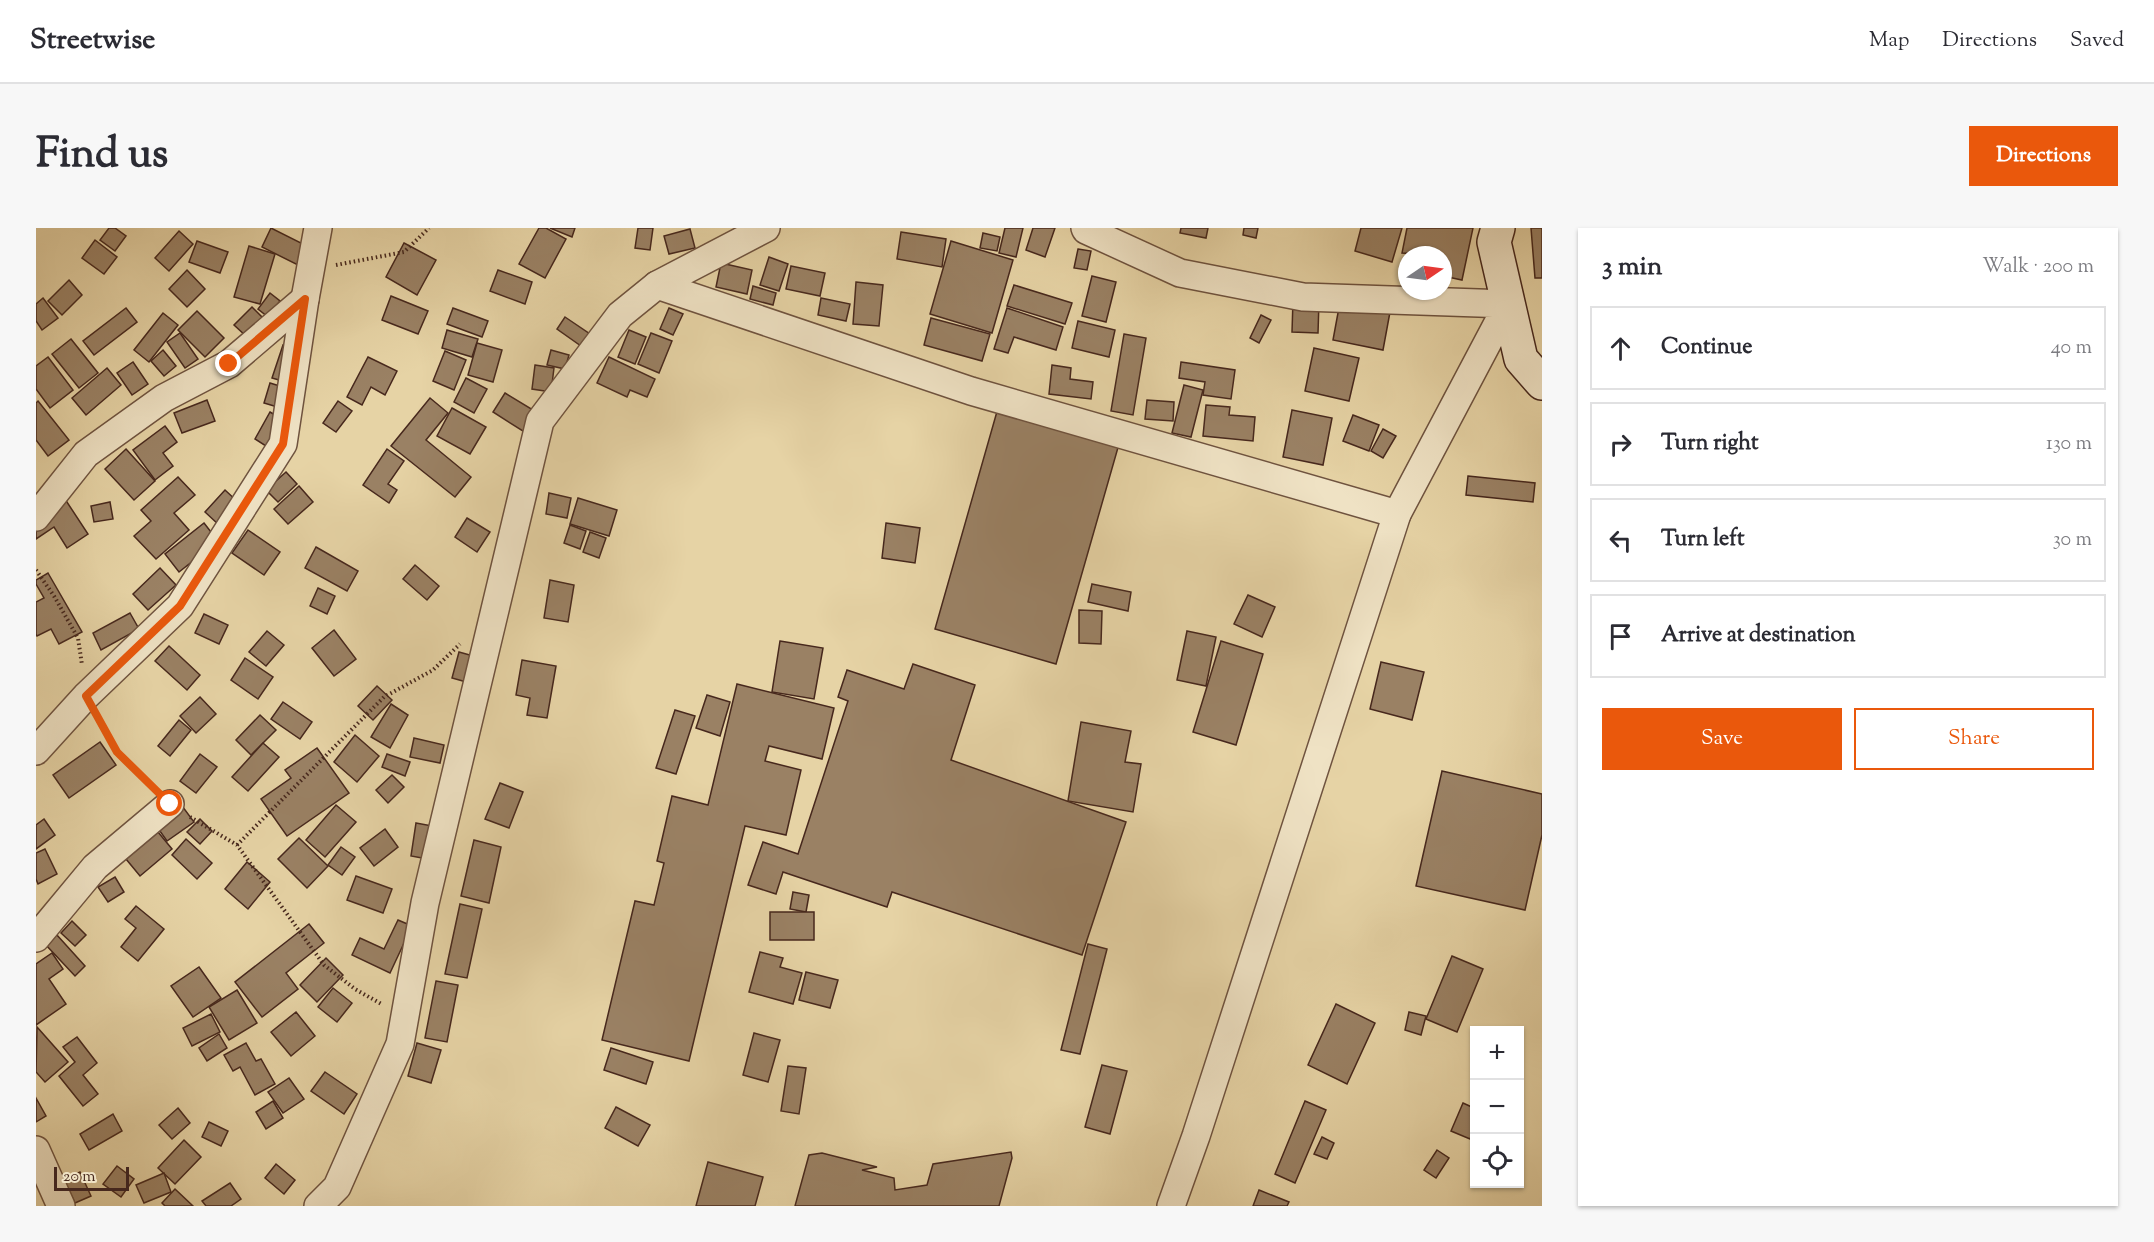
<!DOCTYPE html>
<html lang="en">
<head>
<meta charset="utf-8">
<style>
	body { margin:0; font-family:"Sorts Mill Goudy",serif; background:#f7f7f7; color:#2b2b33 }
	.controls { position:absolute; right:18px; bottom:18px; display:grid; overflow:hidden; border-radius:0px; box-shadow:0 2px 4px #0004 }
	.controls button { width:54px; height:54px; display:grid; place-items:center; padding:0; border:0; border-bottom:2px solid #e1e1e2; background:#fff; color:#2b2b33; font:30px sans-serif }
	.compass { position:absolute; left:1362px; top:18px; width:54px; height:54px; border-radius:50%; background:#fff; box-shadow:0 2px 4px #0004; rotate:77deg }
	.scale { position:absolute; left:18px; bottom:15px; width:75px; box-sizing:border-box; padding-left:6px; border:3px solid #47281d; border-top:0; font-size:16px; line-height:21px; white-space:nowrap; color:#47281d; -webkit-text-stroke:4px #efe2c4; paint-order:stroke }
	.stop { position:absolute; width:18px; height:18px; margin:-14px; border:4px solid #ea580c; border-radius:50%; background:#fff }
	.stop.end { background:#ea580c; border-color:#fff; box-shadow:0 2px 6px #0008 }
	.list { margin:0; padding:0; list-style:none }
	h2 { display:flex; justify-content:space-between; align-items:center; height:78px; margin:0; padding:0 24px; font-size:26px }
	h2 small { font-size:20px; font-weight:400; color:#7c7c81 }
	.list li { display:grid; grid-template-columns:39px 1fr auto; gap:18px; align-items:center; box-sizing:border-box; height:84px; margin:0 12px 12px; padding:0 12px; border:2px solid #e1e1e2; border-radius:0px }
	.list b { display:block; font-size:22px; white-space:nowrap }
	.list em { font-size:20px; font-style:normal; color:#7c7c81 }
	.actions { display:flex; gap:12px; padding:18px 24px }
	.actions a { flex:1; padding:14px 0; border:2px solid #ea580c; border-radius:0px; text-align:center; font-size:21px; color:#ea580c }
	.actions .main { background:#ea580c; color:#fff }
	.icon { flex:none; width:33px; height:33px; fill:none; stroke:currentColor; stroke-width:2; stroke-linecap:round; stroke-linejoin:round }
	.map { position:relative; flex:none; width:1506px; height:978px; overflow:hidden; border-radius:0px }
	header { display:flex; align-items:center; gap:36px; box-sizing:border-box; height:84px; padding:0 30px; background:#fff; border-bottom:2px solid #e1e1e2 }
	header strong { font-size:28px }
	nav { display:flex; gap:33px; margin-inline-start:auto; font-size:21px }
	.intro { display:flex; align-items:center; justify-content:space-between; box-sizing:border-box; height:144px; padding:0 36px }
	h1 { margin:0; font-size:42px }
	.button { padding:15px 27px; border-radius:0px; background:#ea580c; color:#fff; font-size:21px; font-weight:700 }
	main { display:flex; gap:36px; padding:0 36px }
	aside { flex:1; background:#fff; border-radius:0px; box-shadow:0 2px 4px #0004 }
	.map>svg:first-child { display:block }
	.building { fill:#9a8164; stroke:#47281d; stroke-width:1.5 }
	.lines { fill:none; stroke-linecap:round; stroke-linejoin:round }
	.street-casing { stroke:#6f533f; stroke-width:30 }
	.secondary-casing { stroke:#47281d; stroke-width:36 }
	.path { stroke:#47281d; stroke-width:4; stroke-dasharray:1.5 3; stroke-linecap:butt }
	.street { stroke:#efe2c4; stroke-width:27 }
	.secondary { stroke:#efe2c4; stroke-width:33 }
	.route { stroke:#ea580c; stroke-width:8 }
</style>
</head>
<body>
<header>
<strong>Streetwise</strong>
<nav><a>Map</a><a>Directions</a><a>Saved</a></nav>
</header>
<div class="intro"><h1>Find us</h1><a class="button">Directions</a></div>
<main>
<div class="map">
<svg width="1506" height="978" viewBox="0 0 1506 978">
	<rect width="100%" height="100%" fill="#e6d3a5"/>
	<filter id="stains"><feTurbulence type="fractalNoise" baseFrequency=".00333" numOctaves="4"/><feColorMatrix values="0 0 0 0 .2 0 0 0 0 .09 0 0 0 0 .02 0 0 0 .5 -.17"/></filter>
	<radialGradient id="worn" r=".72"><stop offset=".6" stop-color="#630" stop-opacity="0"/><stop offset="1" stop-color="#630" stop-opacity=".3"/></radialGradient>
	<g class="building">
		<polygon points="73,0 79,0 90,8 79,23 64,12"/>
		<polygon points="235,0 275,20 266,39 226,19"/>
		<polygon points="503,0 510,0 530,11 509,50 483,36"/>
		<polygon points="514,0 539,0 536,9"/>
		<polygon points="602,0 617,0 614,22 599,20"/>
		<polygon points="969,0 987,0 980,29 963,25"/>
		<polygon points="997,0 1019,0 1009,29 990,22"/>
		<polygon points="1145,0 1172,0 1170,10 1144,5"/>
		<polygon points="1208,0 1222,0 1220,10 1207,7"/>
		<polygon points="1325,0 1366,0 1356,34 1319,23"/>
		<polygon points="1371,0 1437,0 1426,52 1407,48 1407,27 1366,25"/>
		<polygon points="1495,0 1506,0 1506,50 1499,50"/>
		<polygon points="654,1 659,20 633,26 628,8"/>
		<polygon points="143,3 157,16 133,43 119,30"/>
		<polygon points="865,4 910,11 906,39 861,31"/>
		<polygon points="947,5 964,9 961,23 944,20"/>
		<polygon points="59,12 81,29 68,46 46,30"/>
		<polygon points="161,13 192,24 184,45 153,34"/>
		<polygon points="915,13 977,32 956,105 894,86"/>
		<polygon points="368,15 400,32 381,67 350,49"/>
		<polygon points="213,18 239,26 224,76 198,69"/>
		<polygon points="1042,21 1055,23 1051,42 1038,40"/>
		<polygon points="733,29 752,36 743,63 724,57"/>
		<polygon points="685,35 716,42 711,66 680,59"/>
		<polygon points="755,38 789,45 784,68 750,61"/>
		<polygon points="151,42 169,61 151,79 133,61"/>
		<polygon points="462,42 496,54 489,76 454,63"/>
		<polygon points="1056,48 1080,54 1070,94 1046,88"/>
		<polygon points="33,52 46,67 26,87 12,73"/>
		<polygon points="820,54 847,57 843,98 817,96"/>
		<polygon points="978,57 1036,75 1029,96 971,78"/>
		<polygon points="717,58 740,65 737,77 714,71"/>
		<polygon points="234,65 244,73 232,89 222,81"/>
		<polygon points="355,68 392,83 382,106 346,92"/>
		<polygon points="7,70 22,90 6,102 0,93 0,76"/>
		<polygon points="785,70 814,76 810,93 782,87"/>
		<polygon points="1257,72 1283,73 1282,105 1256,104"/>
		<polygon points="1304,74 1354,84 1347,122 1297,112"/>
		<polygon points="216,79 229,92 211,109 198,97"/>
		<polygon points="90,80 101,94 58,127 47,113"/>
		<polygon points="417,80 452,93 446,109 411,96"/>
		<polygon points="633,80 647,86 637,107 624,101"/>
		<polygon points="971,80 1027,99 1020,122 978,109 972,125 958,121"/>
		<polygon points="161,83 188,110 169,129 142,102"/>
		<polygon points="127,85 142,97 113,134 98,122"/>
		<polygon points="1225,87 1235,92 1223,115 1214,110"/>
		<polygon points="529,89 554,106 545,118 521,101"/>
		<polygon points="895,90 954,106 946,133 888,117"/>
		<polygon points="1042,93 1079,102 1073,129 1036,120"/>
		<polygon points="411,102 442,111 436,129 406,120"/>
		<polygon points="593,102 610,109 599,136 582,129"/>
		<polygon points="144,105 162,131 149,140 131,114"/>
		<polygon points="615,105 636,113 623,145 602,136"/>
		<polygon points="1088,106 1110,110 1097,187 1075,183"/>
		<polygon points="35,111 62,145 43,160 16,126"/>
		<polygon points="441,115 466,122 457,154 432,147"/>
		<polygon points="247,117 267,124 257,156 236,150"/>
		<polygon points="1278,120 1323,130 1313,173 1269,163"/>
		<polygon points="127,122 140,138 128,148 115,133"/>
		<polygon points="515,122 533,127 529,141 511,137"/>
		<polygon points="409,123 430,132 418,162 397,153"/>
		<polygon points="12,129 37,162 14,180 0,161 0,138"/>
		<polygon points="332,129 361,143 349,167 335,159 326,177 311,169"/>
		<polygon points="573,129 619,151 611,169 594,162 591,169 561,155"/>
		<polygon points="97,134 112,156 96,167 81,145"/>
		<polygon points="1145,134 1199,142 1195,171 1167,167 1169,154 1143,150"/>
		<polygon points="499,137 518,140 515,164 496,161"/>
		<polygon points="1016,137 1035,140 1034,151 1057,154 1055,171 1013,166"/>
		<polygon points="71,140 85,157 50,187 36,170"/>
		<polygon points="430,150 451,161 438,185 418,174"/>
		<polygon points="234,155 260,163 255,183 228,175"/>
		<polygon points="1148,157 1167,162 1155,209 1136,205"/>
		<polygon points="469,165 502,185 490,205 457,184"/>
		<polygon points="394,170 412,185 390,212 435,249 419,269 355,218"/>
		<polygon points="171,172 179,193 146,205 138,185"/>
		<polygon points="1111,172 1138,174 1137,193 1109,191"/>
		<polygon points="2,173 33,212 12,228 0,212 0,175"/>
		<polygon points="302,173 316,183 300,204 287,195"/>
		<polygon points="1170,177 1194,179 1193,187 1219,189 1217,213 1167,208"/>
		<polygon points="416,180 450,199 434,226 401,208"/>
		<polygon points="962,180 1083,216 1020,436 899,401"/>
		<polygon points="1256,182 1296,190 1287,237 1247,229"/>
		<polygon points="234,184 249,193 233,220 219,211"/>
		<polygon points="1317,187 1343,197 1333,223 1307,213"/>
		<polygon points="129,198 141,214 127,225 137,238 119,252 97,222"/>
		<polygon points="1347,201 1360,208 1347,230 1335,223"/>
		<polygon points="90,221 119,253 98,272 69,241"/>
		<polygon points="351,221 368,233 352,256 361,262 353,275 327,257"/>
		<polygon points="250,244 261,256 242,274 230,262"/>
		<polygon points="1432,248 1499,255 1497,274 1430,267"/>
		<polygon points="142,249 159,267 138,285 153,302 120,331 98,308 115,293 105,282"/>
		<polygon points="263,258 277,274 252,296 238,281"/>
		<polygon points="189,262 203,275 183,297 169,284"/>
		<polygon points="25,265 52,306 31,320 18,299 0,311 0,281"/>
		<polygon points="513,265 535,270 531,290 510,286"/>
		<polygon points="542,270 581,282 573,308 534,296"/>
		<polygon points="74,274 77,291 58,294 55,278"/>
		<polygon points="431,290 454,304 441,324 419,309"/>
		<polygon points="168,295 182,313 143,344 129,326"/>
		<polygon points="850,295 884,300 879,335 846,330"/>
		<polygon points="534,297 550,303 544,321 528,315"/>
		<polygon points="212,302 244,324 228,347 196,325"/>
		<polygon points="554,304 570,310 563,330 547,324"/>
		<polygon points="280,319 322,343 311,363 269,340"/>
		<polygon points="379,337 403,358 391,372 367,351"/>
		<polygon points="124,340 140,357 112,382 97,366"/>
		<polygon points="12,345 46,404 23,416 15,401 1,408 0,406 0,374 8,370 0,356 0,352"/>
		<polygon points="514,352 538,357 532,394 508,390"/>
		<polygon points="1056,356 1095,364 1092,383 1052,374"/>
		<polygon points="282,360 299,368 291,386 274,378"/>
		<polygon points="1212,367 1239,379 1226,409 1198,396"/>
		<polygon points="1043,382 1066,383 1065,416 1043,415"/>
		<polygon points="94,385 103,401 65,422 57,405"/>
		<polygon points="168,386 192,397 183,416 159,405"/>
		<polygon points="298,402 320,431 298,448 276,420"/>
		<polygon points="231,403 248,417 230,438 213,424"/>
		<polygon points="1151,403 1180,409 1170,458 1141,452"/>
		<polygon points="744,413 787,420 778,471 736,464"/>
		<polygon points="1185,413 1227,426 1200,517 1157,504"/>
		<polygon points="133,418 164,447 151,462 119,433"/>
		<polygon points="423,424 441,429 434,455 416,450"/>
		<polygon points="209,430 237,449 222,471 195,452"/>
		<polygon points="486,432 520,438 511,490 491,487 494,470 480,467"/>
		<polygon points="1345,434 1388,444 1376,492 1334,481"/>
		<polygon points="877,436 939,457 915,532 1090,594 1046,727 856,664 851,679 747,644 740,666 712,657 727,614 762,626 812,473 802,469 811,442 868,461"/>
		<polygon points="701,456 798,480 786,531 733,518 729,533 765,542 750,607 709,598 653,833 566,812 599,673 618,677 628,635 621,633 636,568 672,577"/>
		<polygon points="341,458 356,472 337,492 322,478"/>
		<polygon points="671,467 694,474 684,508 660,500"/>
		<polygon points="164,469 180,486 160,505 144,488"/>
		<polygon points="247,474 276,494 264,511 235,491"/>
		<polygon points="355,476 372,487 354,520 335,509"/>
		<polygon points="639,482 659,488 640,546 620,540"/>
		<polygon points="224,487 240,502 215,527 200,512"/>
		<polygon points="143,492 155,502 134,528 122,518"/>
		<polygon points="1045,494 1095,503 1089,534 1105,536 1097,584 1032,573"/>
		<polygon points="319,507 343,528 321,554 298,534"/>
		<polygon points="378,510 408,517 404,535 374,529"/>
		<polygon points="64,514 80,537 33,570 17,547"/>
		<polygon points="227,515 243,529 212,563 196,549"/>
		<polygon points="281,520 313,565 251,608 225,571 255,550 249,542"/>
		<polygon points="164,526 181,539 160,565 144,553"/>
		<polygon points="351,526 374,534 369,548 346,539"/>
		<polygon points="1406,543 1506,566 1506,607 1489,682 1380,658"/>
		<polygon points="356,547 368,559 352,575 340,562"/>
		<polygon points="464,555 487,564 473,600 449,591"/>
		<polygon points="135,563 158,594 131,613 109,582"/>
		<polygon points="300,577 320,594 289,629 270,612"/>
		<polygon points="8,591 19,607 0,621 0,597"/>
		<polygon points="164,591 176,603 164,616 151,604"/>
		<polygon points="380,595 402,599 397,632 375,628"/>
		<polygon points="349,601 362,619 338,638 324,620"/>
		<polygon points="122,604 136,621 104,648 90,631"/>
		<polygon points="263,610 292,638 271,660 242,631"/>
		<polygon points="150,611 176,635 161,651 136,627"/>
		<polygon points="438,612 465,619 453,675 425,668"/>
		<polygon points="305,619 319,629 306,647 292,637"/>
		<polygon points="9,621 21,646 2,656 0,651 0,625"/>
		<polygon points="211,634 234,654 212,681 189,661"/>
		<polygon points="320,648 356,661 347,685 311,672"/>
		<polygon points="79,649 88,664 72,674 62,659"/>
		<polygon points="757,664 773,667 770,684 754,681"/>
		<polygon points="424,676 446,681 431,750 409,746"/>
		<polygon points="100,678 128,701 102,733 85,719 100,700 89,691"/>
		<rect x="734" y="684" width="44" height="28"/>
		<polygon points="362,692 376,698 354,745 316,727 324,710 348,721"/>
		<polygon points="36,693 50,707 39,718 25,705"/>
		<polygon points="273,696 288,715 250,745 262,761 226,789 199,754"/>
		<polygon points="20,706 49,738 39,748 9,716"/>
		<polygon points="1052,716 1071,721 1044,826 1025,822"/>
		<polygon points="724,724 747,730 744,739 766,745 757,776 713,764"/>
		<polygon points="16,725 27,741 13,751 30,776 0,797 0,736"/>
		<polygon points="1416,728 1447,741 1421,804 1390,791"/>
		<polygon points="290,730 307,747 281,774 264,757"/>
		<polygon points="163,739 185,770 157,789 135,758"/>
		<polygon points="770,744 802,752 794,780 763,772"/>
		<polygon points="400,753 422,757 411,814 389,810"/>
		<polygon points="297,760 316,775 301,794 282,779"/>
		<polygon points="201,762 221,795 193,812 173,779"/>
		<polygon points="1300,776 1339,795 1311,856 1272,837"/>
		<polygon points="260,784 279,808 255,828 235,804"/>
		<polygon points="1373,784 1390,788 1385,807 1369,802"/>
		<polygon points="175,786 184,804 156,818 147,800"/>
		<polygon points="1,799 32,834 9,854 0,844"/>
		<polygon points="718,805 744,812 732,854 707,847"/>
		<polygon points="183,806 191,820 171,833 163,820"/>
		<polygon points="41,809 61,835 47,847 62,866 47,878 23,848 39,834 27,819"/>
		<polygon points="210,815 220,833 225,831 239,856 219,867 204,839 197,843 188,827"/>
		<polygon points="381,815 405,822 395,855 372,848"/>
		<polygon points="575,820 617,834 610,856 568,842"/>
		<polygon points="1066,837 1091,843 1074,906 1049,899"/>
		<polygon points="752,838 770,840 763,886 745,883"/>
		<polygon points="289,844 321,866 308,886 275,863"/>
		<polygon points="253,850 268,871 247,885 232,864"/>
		<polygon points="0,870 10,888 0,894"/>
		<polygon points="237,873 247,890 230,901 220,884"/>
		<polygon points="1269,873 1290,882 1259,955 1239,946"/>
		<polygon points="1427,875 1438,880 1438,901 1434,911 1415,903"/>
		<polygon points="580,879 614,897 602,918 569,900"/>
		<polygon points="142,880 154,895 136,911 123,897"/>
		<polygon points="77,886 86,903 53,922 44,906"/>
		<polygon points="173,894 192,903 185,918 166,909"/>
		<polygon points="1286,909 1298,915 1291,931 1278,926"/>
		<polygon points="148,912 165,929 139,956 122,940"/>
		<polygon points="1401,922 1413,930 1400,950 1388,942"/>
		<polygon points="975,924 976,930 963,978 759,978 773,927 786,925 841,939 826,942 858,950 859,962 891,957 897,936"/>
		<polygon points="672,934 727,949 719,978 660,978"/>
		<polygon points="240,936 259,952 248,966 229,950"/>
		<polygon points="81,938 98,951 85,969 67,956"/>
		<polygon points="44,944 55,968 39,975 28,952"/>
		<polygon points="128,945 135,964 108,975 100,957"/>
		<polygon points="194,955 205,971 195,978 170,978 166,973"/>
		<polygon points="139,961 157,978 129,978 126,975"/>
		<polygon points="1223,962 1253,974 1251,978 1217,978"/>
	</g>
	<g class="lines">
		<defs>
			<g id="street">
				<polyline points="1049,0 1050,2 1144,45 1267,69 1472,76 1361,286 1160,908 1135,978"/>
				<polyline points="621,57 935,163 1361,286"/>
				<polyline points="0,289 50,226 128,170 193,136 269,71"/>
				<polyline points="0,523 50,468 144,378 247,216 269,71 282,0"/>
				<polyline points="0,710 59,639 134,576"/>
				<polyline points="0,922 25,978"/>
				<polyline points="282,978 301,959 364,816 389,675 504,193 584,87 621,57 730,0"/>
			</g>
			<polyline id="secondary" points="1462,0 1458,14 1485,131 1506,155"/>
		</defs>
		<use href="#street" class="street-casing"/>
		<use href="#secondary" class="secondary-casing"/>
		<g class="path">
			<polyline points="300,37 368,24 393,0"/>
			<polyline points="0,342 18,368 42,410 46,437"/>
			<polyline points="63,492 81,524 115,558"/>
			<polyline points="154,589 201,617 288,737 319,761 347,777"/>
			<polyline points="201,617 348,469 397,442 424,416"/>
		</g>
		<use href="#street" class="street"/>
		<use href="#secondary" class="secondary"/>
	</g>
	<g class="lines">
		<polyline class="route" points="134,576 81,524 50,468 144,378 247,216 269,71 193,136"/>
	</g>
	<rect width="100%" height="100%" filter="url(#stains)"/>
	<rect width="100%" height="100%" fill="url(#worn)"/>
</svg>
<div class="controls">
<button>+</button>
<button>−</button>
<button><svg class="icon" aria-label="locate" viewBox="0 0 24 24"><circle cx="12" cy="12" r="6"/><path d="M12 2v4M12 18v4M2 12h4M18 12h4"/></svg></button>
</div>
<svg class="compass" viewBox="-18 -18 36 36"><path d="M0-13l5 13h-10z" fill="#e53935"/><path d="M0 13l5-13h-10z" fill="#7c7c81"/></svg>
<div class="scale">20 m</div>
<div class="stop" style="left:134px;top:576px"></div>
<div class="stop end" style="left:193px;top:136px"></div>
</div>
<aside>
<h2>3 min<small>Walk · 200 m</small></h2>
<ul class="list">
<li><svg class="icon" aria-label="ahead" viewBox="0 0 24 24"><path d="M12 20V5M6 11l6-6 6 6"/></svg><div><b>Continue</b></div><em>40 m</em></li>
<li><svg class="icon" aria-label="right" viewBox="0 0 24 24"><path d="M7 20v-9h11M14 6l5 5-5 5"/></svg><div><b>Turn right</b></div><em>130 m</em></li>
<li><svg class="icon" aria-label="left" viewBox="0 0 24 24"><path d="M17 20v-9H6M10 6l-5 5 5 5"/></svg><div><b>Turn left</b></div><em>30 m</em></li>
<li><svg class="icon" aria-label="arrive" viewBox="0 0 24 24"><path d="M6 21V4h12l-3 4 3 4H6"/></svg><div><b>Arrive at destination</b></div></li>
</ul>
<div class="actions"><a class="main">Save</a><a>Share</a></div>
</aside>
</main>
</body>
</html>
